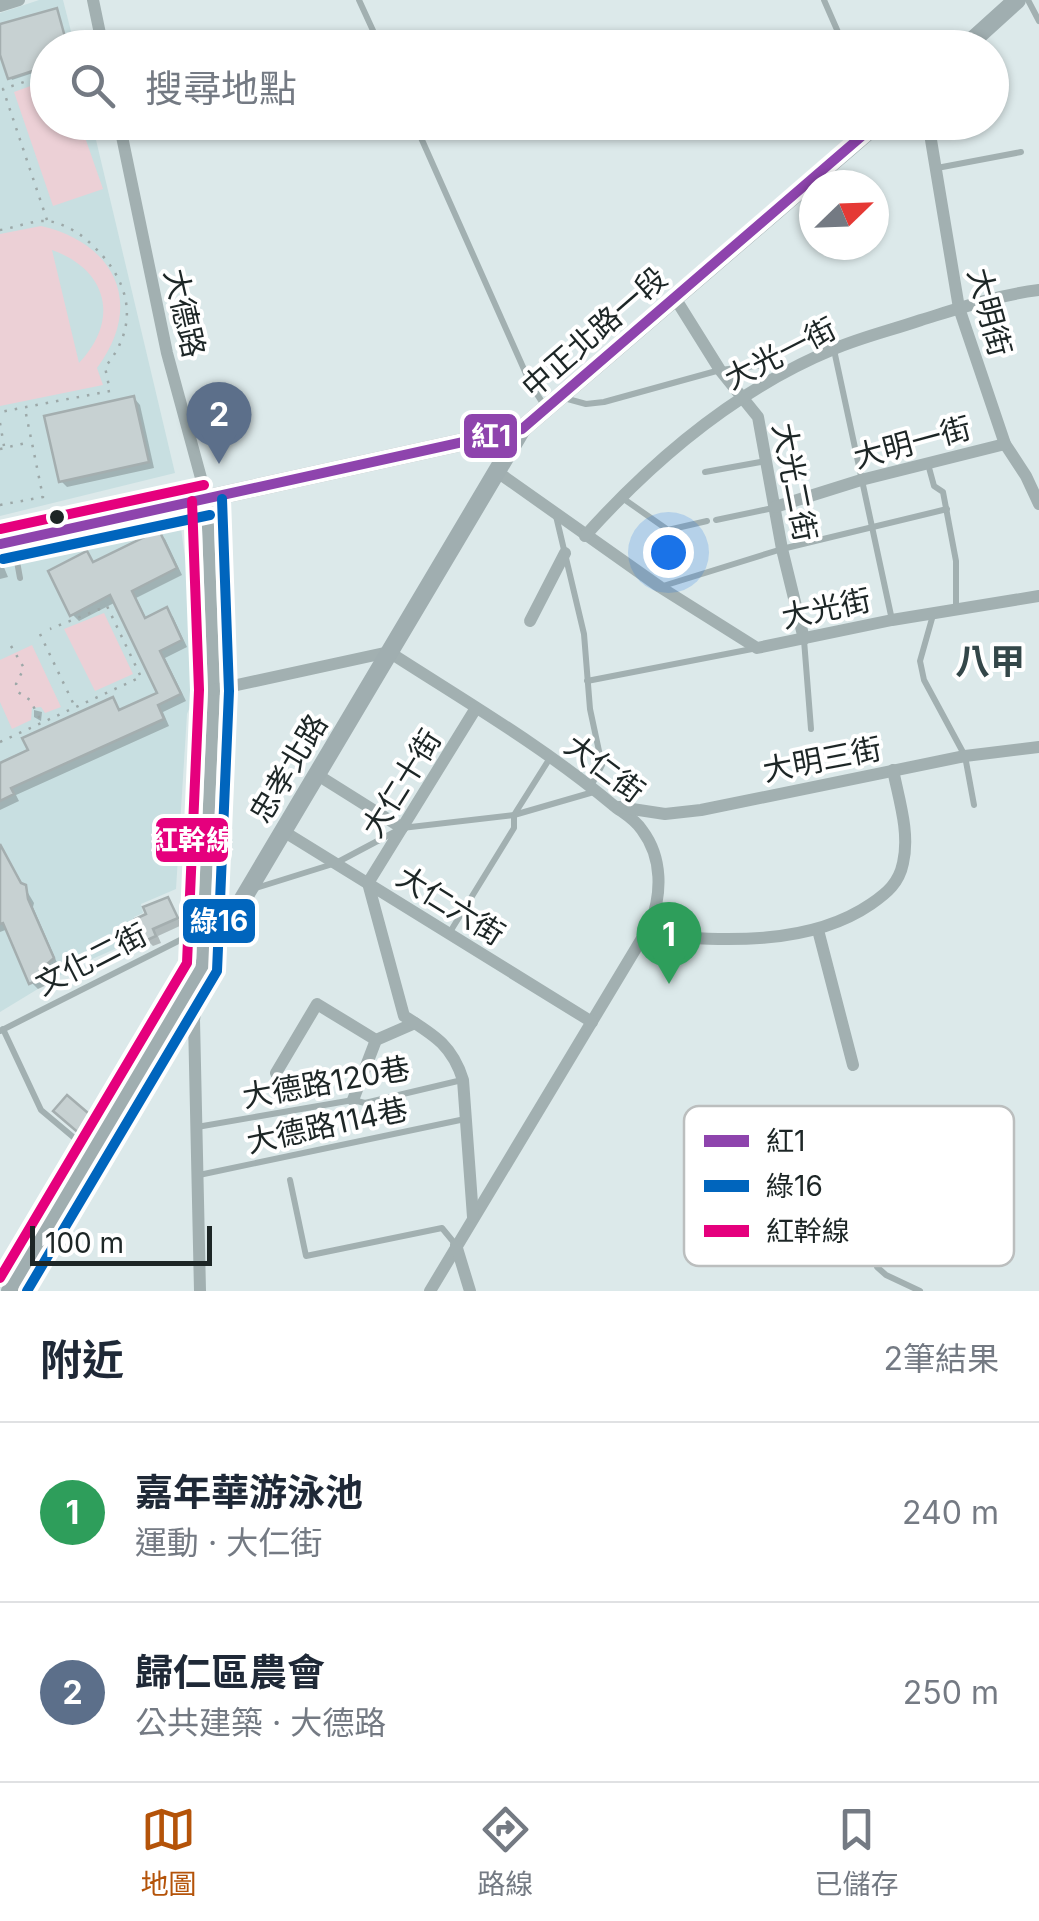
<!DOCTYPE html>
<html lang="zh-TW">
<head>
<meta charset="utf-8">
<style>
	body { margin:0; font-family:Inter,"Noto Sans TC",sans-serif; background:#f2f2f3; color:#1f2937 }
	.compass { position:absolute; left:799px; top:170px; width:90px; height:90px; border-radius:50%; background:#fff; box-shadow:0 2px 8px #0004; rotate:67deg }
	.scale { position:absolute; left:30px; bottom:25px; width:182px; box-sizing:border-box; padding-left:10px; border:5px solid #1d2626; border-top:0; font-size:28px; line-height:35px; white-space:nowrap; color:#1d2626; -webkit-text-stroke:8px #fff; paint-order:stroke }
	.you { position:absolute; left:668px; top:552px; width:35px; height:35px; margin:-25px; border:8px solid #fff; border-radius:50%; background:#1a73e8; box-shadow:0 0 0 15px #1a73e833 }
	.badge { display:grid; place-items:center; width:65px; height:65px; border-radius:50%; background:#b45309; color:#fff; font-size:32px; font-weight:700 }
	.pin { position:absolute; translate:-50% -82px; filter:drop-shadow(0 2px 5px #0008) }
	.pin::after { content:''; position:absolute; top:52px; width:35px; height:30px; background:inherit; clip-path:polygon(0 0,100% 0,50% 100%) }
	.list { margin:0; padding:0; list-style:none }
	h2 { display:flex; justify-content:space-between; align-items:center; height:130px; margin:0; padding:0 40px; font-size:42px }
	h2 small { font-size:32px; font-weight:400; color:#747a83 }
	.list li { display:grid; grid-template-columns:65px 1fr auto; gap:30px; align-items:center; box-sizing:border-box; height:180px; padding:0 40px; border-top:2px solid #e0e1e3 }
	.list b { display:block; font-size:38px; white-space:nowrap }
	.list p { margin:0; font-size:32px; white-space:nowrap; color:#747a83 }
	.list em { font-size:32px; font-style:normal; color:#747a83 }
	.icon { flex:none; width:55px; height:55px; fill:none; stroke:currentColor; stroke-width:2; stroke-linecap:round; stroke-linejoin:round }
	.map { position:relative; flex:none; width:1039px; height:1291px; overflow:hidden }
	.search { position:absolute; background:#fff; box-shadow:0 2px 8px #0004; left:30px; right:30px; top:30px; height:110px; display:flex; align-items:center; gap:25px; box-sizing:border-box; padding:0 35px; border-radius:55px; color:#747a83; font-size:38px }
	.sheet { height:490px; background:#fff }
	nav { display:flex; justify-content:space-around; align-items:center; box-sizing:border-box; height:140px; border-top:2px solid #e0e1e3; background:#fff; font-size:28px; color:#747a83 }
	nav a { display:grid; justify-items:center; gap:5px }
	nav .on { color:#b45309 }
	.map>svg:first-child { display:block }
	.built { fill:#c8dfe1 }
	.green { fill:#ecd0d6; fill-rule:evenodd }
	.shadow { fill:#0003 }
	.building { fill:#c7d1d2; stroke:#a4aeaf; stroke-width:2.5 }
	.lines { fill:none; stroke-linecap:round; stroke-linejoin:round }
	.path { stroke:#9ca8a8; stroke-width:2.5; stroke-dasharray:2.5 8; stroke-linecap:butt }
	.lane { stroke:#a2b0b1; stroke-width:6 }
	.street { stroke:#a2b0b1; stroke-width:12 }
	.secondary { stroke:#a0aeb0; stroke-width:18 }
	.bus-1-casing { stroke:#fff; stroke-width:18 }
	.bus-2-casing { stroke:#fff; stroke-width:18 }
	.bus-3-casing { stroke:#fff; stroke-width:18 }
	.bus-1 { stroke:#8e44ad; stroke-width:10 }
	.bus-2 { stroke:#0065bd; stroke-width:10 }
	.bus-3 { stroke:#e5007d; stroke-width:10 }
	.bus-dot { fill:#1d2626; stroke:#fff; stroke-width:4 }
	.labels { text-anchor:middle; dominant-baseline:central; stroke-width:8; stroke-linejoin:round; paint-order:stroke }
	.street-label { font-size:30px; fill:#1d2626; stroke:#fff }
	.quarter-label { font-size:35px; font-weight:bold; fill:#344749; stroke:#fff }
	.key { fill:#fff; stroke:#bbbebe; stroke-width:2.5 }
	.key-label { font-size:28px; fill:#1d2626 }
	.line-badge { stroke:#fff; stroke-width:4 }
	.badge-label { font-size:28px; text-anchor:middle; font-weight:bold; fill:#fff }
</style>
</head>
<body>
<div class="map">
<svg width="1039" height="1291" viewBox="0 0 1039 1291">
	<rect width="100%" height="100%" fill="#dce9ea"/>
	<g class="built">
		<polygon points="39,0 63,0 75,47 48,48 48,122 92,123 175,473 0,516 0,13"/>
		<polygon points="180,521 186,565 195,695 187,714 176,889 141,904 143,913 134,917 140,938 74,967 0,1012 0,563"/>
	</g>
	<g class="green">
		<polygon points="47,80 48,122 80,123 103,189 53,206 14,92"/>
		<path d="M41,226C115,243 145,304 97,368L103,385L0,406V234ZM52,250C108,270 120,320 79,363Z"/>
		<polygon points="104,613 133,674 95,691 64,629"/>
		<polygon points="32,645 61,707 45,713 41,707 32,708 31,720 12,729 0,702 0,660"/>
	</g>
	<g class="shadow">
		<polygon points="0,27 48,48 48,68 12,80 0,47"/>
		<polygon points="134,398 140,405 154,468 67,487 61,481"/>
		<polygon points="158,533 165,539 182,575 136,598 147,620 167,610 173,617 187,647 165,658 186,701 163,712 169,726 16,795 19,801 0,810 0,762 1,765 31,752 112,700 121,712 160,694 116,602 79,621 72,614 87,554 95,564"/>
		<polygon points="3,565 8,577 0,579 0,566"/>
		<polygon points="34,710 42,712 41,721 34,717"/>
		<polygon points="0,846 34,903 33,907 58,965 52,972 56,981 38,989 31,982 8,929 0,932"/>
		<polygon points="167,900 182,925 158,936 161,943 153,946 147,940"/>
		<polygon points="62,1117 94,1120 100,1126 89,1139"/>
	</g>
	<g class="building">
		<polygon points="57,8 68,48 48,48 48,66 8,79 0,55 0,24"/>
		<polygon points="134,396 149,462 59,482 44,416"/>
		<polygon points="159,530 177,568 132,591 145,618 167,607 182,640 160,651 181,694 158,705 164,719 11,788 14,794 0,801 0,763 28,750 22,738 113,697 119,710 157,693 110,595 70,616 48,571 87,551 93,562"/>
		<polygon points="0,844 21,883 26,885 28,899 54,958 47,964 51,974 29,984 3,923 0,924"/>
		<polygon points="168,897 178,918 153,929 156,936 145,941 135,919 146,914 143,907"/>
		<polygon points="67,1095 95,1119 81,1135 53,1111"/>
	</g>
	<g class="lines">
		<g class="path">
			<polyline points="47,220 3,89 48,74"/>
			<path d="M0,230C14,228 33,220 47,221C61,222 80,233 89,242C129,278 142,323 105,367L110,391L0,412"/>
			<polyline points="0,423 4,446"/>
			<polyline points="0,449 30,442"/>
			<polyline points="0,505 43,497 25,409"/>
			<polyline points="40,634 74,705"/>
			<polyline points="11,646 24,668 16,684 18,692 30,700 40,719"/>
			<polyline points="0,742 141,677 107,606 50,629"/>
		</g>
		<g class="lane">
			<polyline points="359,0 381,48"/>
			<polyline points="824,0 845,48"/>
			<polyline points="1028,0 1039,21"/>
			<polyline points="414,122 531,385 546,408"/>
			<polyline points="937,168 1021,152"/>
			<polyline points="834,350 892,620"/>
			<polyline points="564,398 586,404 604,402 720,370 772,364"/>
			<polyline points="928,464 934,486 943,492 956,561 956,609"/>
			<polyline points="705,472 766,461"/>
			<polyline points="621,497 668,530 707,521"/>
			<polyline points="556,516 584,634 590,709 602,765 591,786"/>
			<polyline points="716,520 773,508"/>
			<polyline points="14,545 20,578"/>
			<polyline points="663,586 782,549 947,509"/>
			<polyline points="933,615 920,661 924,680 965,756 974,805"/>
			<polyline points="804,640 811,729"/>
			<polyline points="587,681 752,649"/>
			<polyline points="256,888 336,863 402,828 514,815 597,791"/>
			<polyline points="450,932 514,828 514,815 550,758"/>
			<polyline points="3,1029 41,1110 91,1152"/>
			<polyline points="0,1031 202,929"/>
			<polyline points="197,1127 353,1100 365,1103 462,1080"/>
			<polyline points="848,1171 877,1267 886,1275 920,1291"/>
			<polyline points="199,1175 465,1119"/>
			<polyline points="290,1180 306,1256 442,1228 456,1245"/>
		</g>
		<g class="street">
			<polyline points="93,0 103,48"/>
			<polyline points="0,6 19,0"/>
			<polyline points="119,122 167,353 207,500 214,690 202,967 194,1020 200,1291"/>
			<polyline points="928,122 959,308 1005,444 1026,476 1039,504"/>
			<polyline points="675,298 720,370 758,417 782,549 804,639"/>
			<polyline points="496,471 660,587 757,648 892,620 1039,596"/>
			<polyline points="775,507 861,480 1005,444"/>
			<path d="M585,536C654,459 737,389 834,349C862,337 892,330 921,320C960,308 998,295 1039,290"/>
			<polyline points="530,621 565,553"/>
			<path d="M214,690L389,652C465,701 544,747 613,805C623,813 634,818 642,830C663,858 662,894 650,925L430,1291"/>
			<polyline points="316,774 402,828"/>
			<polyline points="619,807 665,814 701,810 965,756 1039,747"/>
			<polyline points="283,831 592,1022"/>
			<polyline points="818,930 853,1065"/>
			<path d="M644,935C718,940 807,948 871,904C887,893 899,883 903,863C910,833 899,800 893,770"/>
			<polyline points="276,1073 317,1004 376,1040"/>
			<polyline points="353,1100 376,1040 415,1023"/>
			<path d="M473,1217L463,1080C452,1045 434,1035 404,1016L368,883L476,708"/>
			<polyline points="456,1245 470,1291"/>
			<polyline points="0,1268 29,1291"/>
		</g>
		<g class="secondary">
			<polyline points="964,48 1017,0"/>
			<polyline points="0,544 522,429 879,122"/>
			<polyline points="10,1291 522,429"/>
		</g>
		<defs>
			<polyline id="bus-1" points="0,544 522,429 878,122"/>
			<g id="bus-2">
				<polyline points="3,559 210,515"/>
				<polyline points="27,1291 217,971 229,691 222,499"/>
			</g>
			<g id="bus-3">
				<polyline points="0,529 204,485"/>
				<polyline points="0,1278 187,963 199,690 192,501"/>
			</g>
		</defs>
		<use href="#bus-1" class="bus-1-casing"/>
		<use href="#bus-2" class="bus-2-casing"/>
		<use href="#bus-3" class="bus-3-casing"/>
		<use href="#bus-1" class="bus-1"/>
		<use href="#bus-2" class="bus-2"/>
		<use href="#bus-3" class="bus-3"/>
	</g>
	<circle class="bus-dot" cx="57" cy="517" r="9"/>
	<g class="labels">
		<g class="street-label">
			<text transform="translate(990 312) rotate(75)">大明街</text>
			<text transform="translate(185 313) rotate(77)">大德路</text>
			<text transform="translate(594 332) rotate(-41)">中正北路一段</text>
			<text transform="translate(780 353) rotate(-27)">大光一街</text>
			<text transform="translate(912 442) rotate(-15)">大明一街</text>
			<text transform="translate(795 482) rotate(79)">大光二街</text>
			<text transform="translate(826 608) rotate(-12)">大光街</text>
			<text transform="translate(822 759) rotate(-11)">大明三街</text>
			<text transform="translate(288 768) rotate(-59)">忠孝北路</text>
			<text transform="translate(605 768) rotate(37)">大仁街</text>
			<text transform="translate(401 783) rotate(-58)">大仁十街</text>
			<text transform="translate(451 905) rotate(32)">大仁六街</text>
			<text transform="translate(91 959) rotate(-27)">文化二街</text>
			<text transform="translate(326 1082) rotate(-10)">大德路120巷</text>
			<text transform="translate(327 1125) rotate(-12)">大德路114巷</text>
		</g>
		<g class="quarter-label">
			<text x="990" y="661">八甲</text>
		</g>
	</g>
	<rect x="684" y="1106" width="330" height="160" rx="15" class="key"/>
	<rect x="704" y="1135" width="45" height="12" fill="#8e44ad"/>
	<rect x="704" y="1180" width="45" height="12" fill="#0065bd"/>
	<rect x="704" y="1225" width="45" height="12" fill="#e5007d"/>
	<g class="key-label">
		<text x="766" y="1151">紅1</text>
		<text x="766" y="1196">綠16</text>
		<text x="766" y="1241">紅幹線</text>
	</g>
	<g class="line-badge">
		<rect x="462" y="412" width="57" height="48" rx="10" fill="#8e44ad"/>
		<rect x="154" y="816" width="76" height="48" rx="10" fill="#e5007d"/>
		<rect x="181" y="897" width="76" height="48" rx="10" fill="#0065bd"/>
	</g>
	<g class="badge-label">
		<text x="491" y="446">紅1</text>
		<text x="192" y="850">紅幹線</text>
		<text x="219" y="931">綠16</text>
	</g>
</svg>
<svg class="compass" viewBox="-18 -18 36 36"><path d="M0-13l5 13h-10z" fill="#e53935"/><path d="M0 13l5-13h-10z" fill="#747a83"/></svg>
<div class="scale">100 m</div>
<div class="you"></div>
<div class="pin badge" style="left:669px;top:984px;background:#2e9e5b">1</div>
<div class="pin badge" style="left:219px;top:464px;background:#5c6f8a">2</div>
<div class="search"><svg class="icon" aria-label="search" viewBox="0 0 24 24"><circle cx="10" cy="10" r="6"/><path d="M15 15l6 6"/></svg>搜尋地點</div>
</div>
<section class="sheet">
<h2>附近<small>2筆結果</small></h2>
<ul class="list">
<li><span class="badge" style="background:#2e9e5b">1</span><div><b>嘉年華游泳池</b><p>運動 · 大仁街</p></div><em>240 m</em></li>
<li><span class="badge" style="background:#5c6f8a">2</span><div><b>歸仁區農會</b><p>公共建築 · 大德路</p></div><em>250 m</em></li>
</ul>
</section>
<nav>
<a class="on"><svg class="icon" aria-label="map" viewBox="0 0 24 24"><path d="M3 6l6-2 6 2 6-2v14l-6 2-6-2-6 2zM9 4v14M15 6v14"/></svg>地圖</a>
<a><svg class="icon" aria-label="directions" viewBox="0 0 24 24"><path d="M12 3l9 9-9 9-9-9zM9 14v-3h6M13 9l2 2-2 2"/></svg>路線</a>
<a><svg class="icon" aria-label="saved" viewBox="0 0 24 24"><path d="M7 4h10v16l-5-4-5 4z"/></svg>已儲存</a>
</nav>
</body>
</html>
